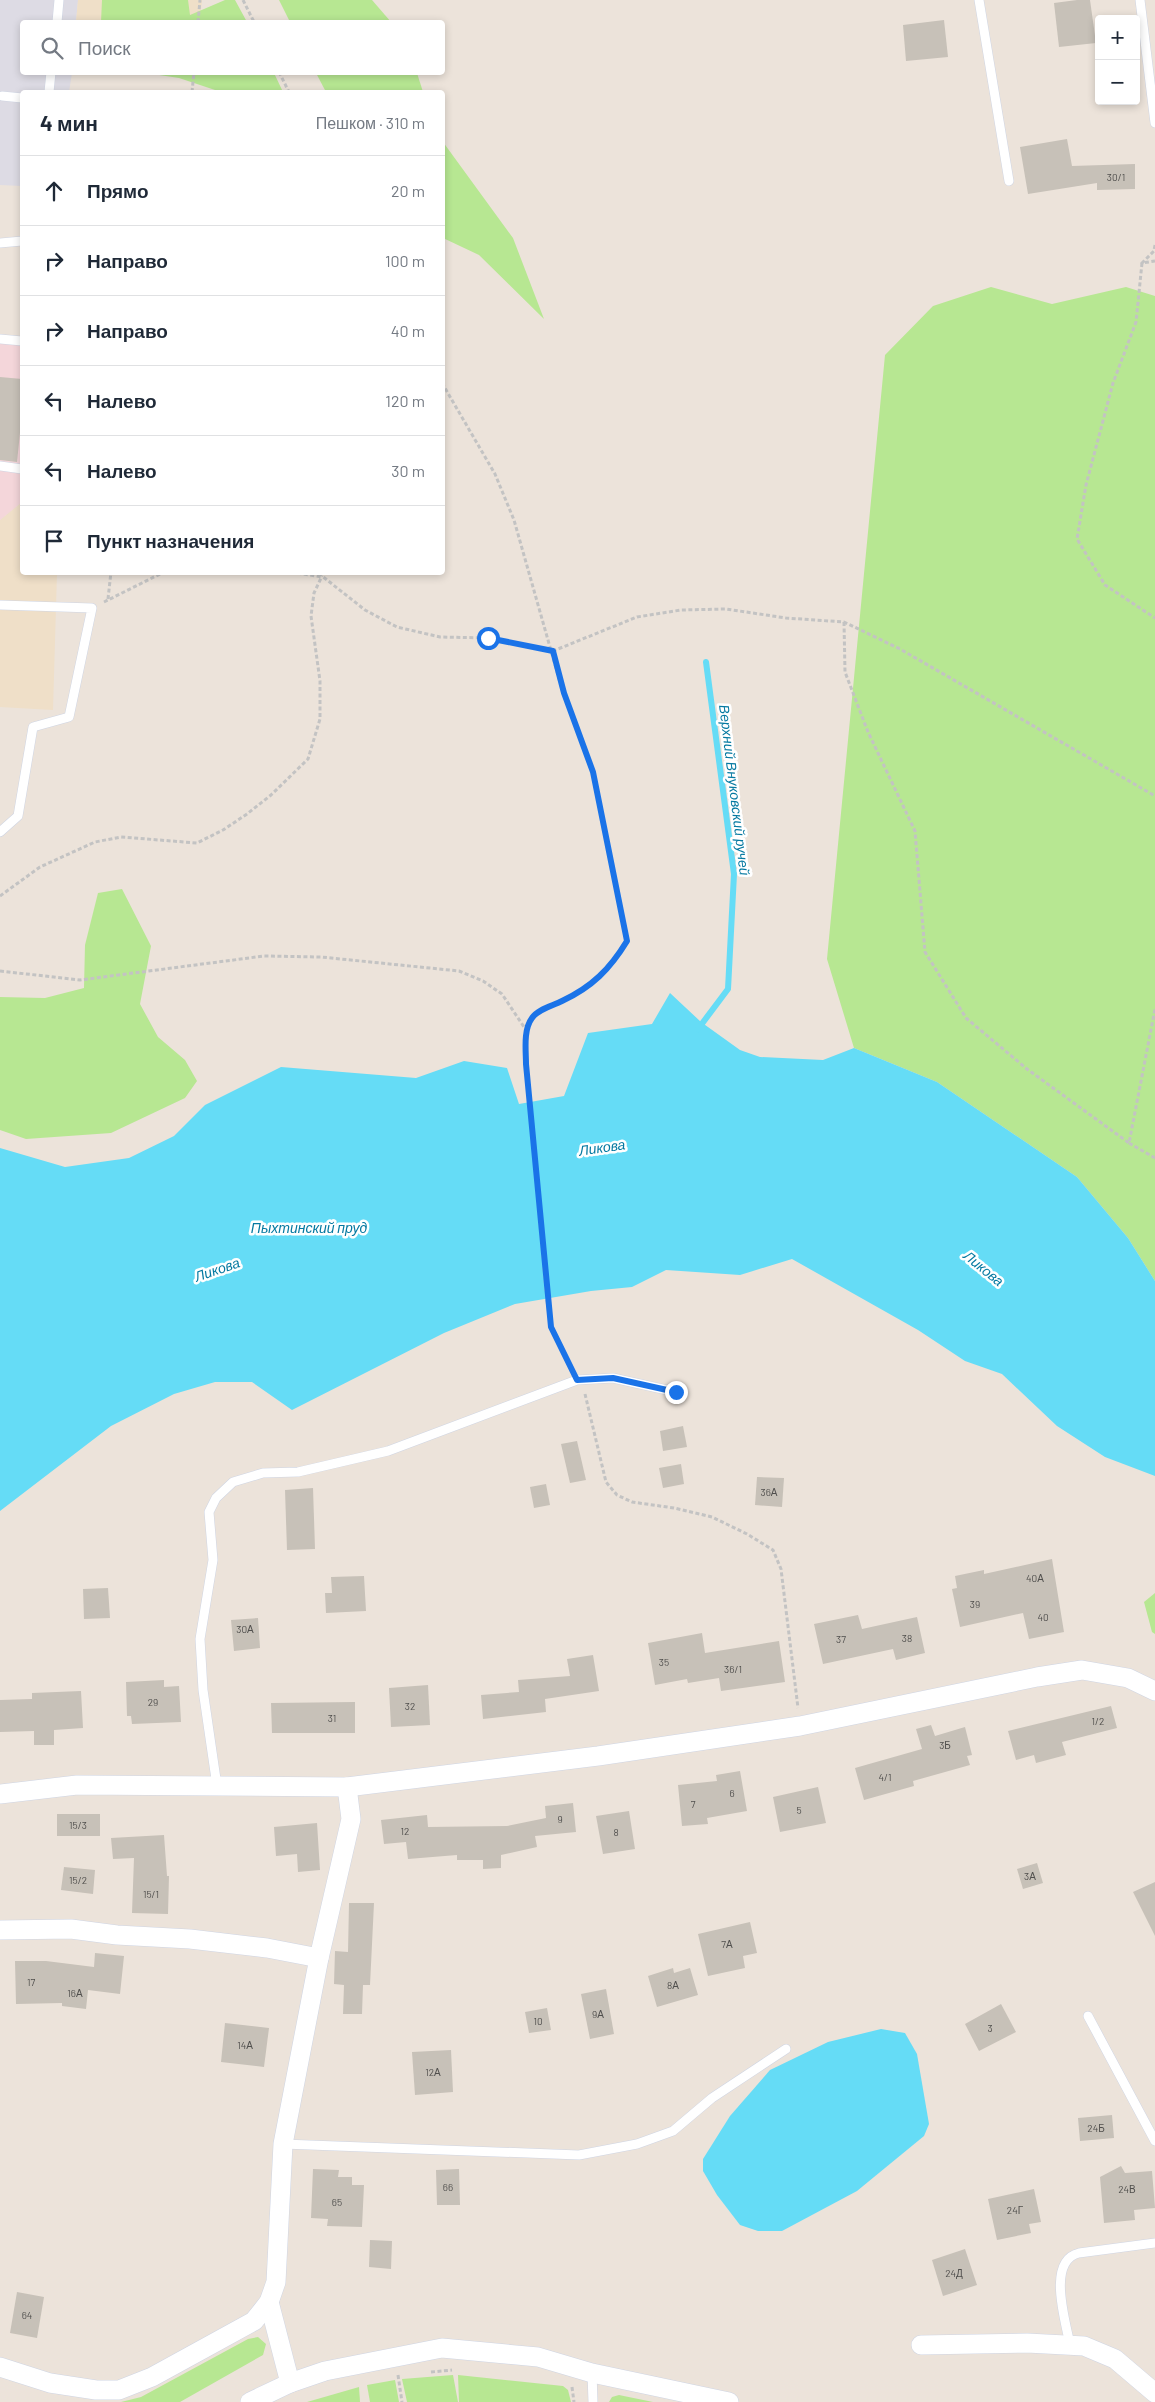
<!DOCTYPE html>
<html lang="ru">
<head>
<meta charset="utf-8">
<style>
	body { margin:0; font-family:Barlow,sans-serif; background:#f2f2f3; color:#1f2937 }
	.controls { position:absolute; right:15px; top:15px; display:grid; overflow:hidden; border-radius:5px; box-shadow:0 2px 8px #0003 }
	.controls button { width:45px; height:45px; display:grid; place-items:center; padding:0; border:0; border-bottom:1px solid #e0e1e3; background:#fff; color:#1f2937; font:25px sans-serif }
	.stop { position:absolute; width:15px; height:15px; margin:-11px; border:4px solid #1a73e8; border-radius:50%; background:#fff }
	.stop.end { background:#1a73e8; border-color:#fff; box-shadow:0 1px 5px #0008 }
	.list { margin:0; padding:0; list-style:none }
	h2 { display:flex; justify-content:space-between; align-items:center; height:65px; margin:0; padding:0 20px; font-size:21px }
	h2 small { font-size:16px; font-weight:400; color:#747a83 }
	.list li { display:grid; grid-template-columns:32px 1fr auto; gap:15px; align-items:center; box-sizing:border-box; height:70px; padding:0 20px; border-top:1px solid #e0e1e3 }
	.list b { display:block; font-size:19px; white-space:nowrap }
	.list em { font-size:16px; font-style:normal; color:#747a83 }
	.icon { flex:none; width:28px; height:28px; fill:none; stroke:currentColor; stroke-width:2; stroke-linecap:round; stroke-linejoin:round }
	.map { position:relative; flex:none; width:1155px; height:2402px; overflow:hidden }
	.search { position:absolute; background:#fff; box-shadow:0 2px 8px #0003; left:20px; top:20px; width:425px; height:55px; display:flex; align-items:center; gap:12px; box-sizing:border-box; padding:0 18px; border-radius:5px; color:#747a83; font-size:19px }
	.panel { position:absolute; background:#fff; box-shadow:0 2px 8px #0003; left:20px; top:90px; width:425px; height:485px; border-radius:5px }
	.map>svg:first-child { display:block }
	.industrial { fill:#dddbe4 }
	.education { fill:#efdfc8 }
	.medical { fill:#f4d6da }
	.green { fill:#b7e792 }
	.water { fill:#65dcf6 }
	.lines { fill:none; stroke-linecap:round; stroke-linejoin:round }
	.stream { stroke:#65dcf6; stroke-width:6 }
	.building { fill:#c7c1b8 }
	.service-casing { stroke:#cfd5e3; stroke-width:10 }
	.minor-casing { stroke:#cfd5e3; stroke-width:20 }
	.path { stroke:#c3c3c3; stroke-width:3; stroke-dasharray:4 2.5; stroke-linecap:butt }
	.service { stroke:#fff; stroke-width:9 }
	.minor { stroke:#fff; stroke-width:19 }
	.route { stroke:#1a73e8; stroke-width:6 }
	.labels { text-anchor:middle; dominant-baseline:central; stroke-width:5; stroke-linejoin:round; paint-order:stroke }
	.number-label { font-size:10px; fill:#504f4d }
	.water-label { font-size:14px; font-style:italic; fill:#0579a1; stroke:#fff }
</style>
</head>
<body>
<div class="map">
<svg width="1155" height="2402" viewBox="0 0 1155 2402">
	<rect width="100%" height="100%" fill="#ece3da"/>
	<polygon class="industrial" points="0,0 78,0 76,22 22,22 22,72 72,73 69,92 22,92 22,186 0,185"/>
	<g class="education">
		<polygon points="78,0 202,0 200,22 76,22"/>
		<polygon points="22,502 22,572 57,573 53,710 0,707 0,520"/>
	</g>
	<polygon class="medical" points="0,339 22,341 22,502 0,520"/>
	<g class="green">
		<polygon points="102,0 188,0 190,15 225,0 235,0 247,22 101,22"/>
		<polygon points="279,0 372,0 391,22 290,22"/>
		<polygon points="146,73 274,73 283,92 221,92 179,78"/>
		<polygon points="316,73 417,73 423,92 326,92"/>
		<polygon points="443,142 513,238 544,319 479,255 443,238"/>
		<polygon points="991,287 1052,304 1126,287 1155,296 1155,1281 1128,1238 1077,1177 937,1082 854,1048 827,959 885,355 933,306"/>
		<polygon points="122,889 151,946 140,1004 158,1037 185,1060 197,1081 185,1098 111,1133 26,1139 0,1130 0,997 45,998 84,988 85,945 98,893"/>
		<polygon points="1155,1593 1155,1634 1152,1632 1144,1602"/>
		<polygon points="258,2337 266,2344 263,2355 180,2402 121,2402 141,2397 248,2339"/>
		<polygon points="453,2375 458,2402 407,2402 402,2379"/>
		<polygon points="458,2375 563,2386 568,2390 571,2402 459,2402"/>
		<polygon points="395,2380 399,2402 370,2402 367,2385"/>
		<polygon points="359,2387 360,2402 307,2402"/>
		<polygon points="619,2395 653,2402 609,2402 612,2397"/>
	</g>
	<g class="water">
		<polygon points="670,993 701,1022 740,1050 760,1057 823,1060 854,1048 937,1082 1077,1177 1128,1238 1155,1281 1155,1476 1105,1457 1057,1426 1002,1374 965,1361 918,1330 792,1259 740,1275 666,1270 632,1287 591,1291 515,1304 444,1333 292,1410 252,1382 215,1382 174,1394 111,1426 0,1511 0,1148 65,1167 129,1158 174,1136 205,1105 281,1067 416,1078 464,1061 507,1068 519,1104 564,1096 588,1033 652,1024"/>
		<polygon points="881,2029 905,2033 917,2054 929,2124 924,2136 857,2191 782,2231 758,2231 740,2225 717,2195 703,2171 703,2159 730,2116 770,2070 828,2042"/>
	</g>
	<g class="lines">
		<polyline class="stream" points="698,1029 728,989 734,874 706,662"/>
	</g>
	<g class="building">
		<polygon points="1077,0 1090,0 1096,43 1059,47 1054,3"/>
		<polygon points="944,20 948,57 906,61 903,25"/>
		<polygon points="1067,139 1072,166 1135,164 1135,189 1097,190 1097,183 1028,194 1020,147"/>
		<polygon points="0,377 22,379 22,413 17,462 0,460"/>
		<polygon points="683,1426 687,1447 663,1451 660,1431"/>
		<polygon points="577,1441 586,1480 570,1483 561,1444"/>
		<polygon points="681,1464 684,1484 663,1488 659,1468"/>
		<polygon points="757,1477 784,1478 782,1507 755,1505"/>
		<polygon points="546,1484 550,1505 534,1508 530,1487"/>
		<polygon points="313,1488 315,1549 287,1550 285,1490"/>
		<polygon points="1052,1559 1064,1632 1029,1639 1023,1613 960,1627 952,1589 957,1588 955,1576 984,1570 984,1574"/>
		<polygon points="364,1576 366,1611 326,1613 325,1593 332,1593 331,1577"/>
		<polygon points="108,1588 110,1618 84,1619 83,1589"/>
		<polygon points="858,1615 862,1629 917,1617 925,1653 896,1660 893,1649 823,1664 814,1624"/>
		<polygon points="258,1618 260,1648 234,1651 231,1620"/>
		<polygon points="702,1633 705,1653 779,1641 785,1682 721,1691 719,1678 688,1683 687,1679 655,1685 648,1643"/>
		<polygon points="593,1655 599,1691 545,1699 546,1712 483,1719 481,1695 519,1692 518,1680 570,1676 567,1659"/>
		<polygon points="164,1680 164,1687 179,1686 181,1722 132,1724 131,1716 127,1716 126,1682"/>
		<polygon points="428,1685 430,1725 391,1727 389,1688"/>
		<polygon points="81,1691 83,1728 54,1730 54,1745 34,1745 34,1731 0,1732 0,1700 32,1699 32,1693"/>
		<polygon points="355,1702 355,1733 272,1733 271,1703"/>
		<polygon points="1111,1706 1117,1728 1062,1742 1066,1755 1036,1763 1034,1755 1016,1760 1008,1731"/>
		<polygon points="931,1725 935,1736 965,1727 972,1755 967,1756 970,1765 913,1781 914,1786 864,1800 855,1768 922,1749 916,1729"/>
		<polygon points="740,1771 747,1811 707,1818 708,1824 682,1826 678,1785 717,1781 716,1775"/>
		<polygon points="818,1787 826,1823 780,1832 773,1797"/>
		<polygon points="573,1803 576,1832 535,1836 537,1847 501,1855 501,1868 483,1869 483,1860 457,1860 457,1855 408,1859 406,1842 384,1844 381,1820 427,1815 428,1827 507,1826 546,1818 545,1806"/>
		<polygon points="629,1811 635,1849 603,1854 596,1816"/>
		<rect x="57" y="1814" width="43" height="22"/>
		<polygon points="317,1823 320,1870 298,1872 297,1854 276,1856 274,1827"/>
		<polygon points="164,1835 167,1876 169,1876 168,1914 132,1913 134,1858 113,1859 111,1838"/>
		<polygon points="1037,1863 1043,1883 1023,1889 1017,1869"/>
		<polygon points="64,1867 95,1870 93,1894 61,1890"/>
		<polygon points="1155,1882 1155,1936 1133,1892"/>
		<polygon points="349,1903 374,1903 370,1985 363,1985 362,2014 343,2014 344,1985 334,1984 335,1951 348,1952"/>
		<polygon points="750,1922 757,1953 743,1956 745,1968 708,1976 698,1934"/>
		<polygon points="95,1953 124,1956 120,1994 88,1990 86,2009 62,2006 62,2003 16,2004 15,1961 46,1961 94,1967"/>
		<polygon points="673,1968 674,1973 690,1968 698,1995 657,2007 648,1976"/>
		<polygon points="606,1989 614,2034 590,2039 581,1994"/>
		<polygon points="1001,2004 1016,2032 979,2051 965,2024"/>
		<polygon points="547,2008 551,2030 529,2033 525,2012"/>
		<polygon points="225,2023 269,2028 264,2067 221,2062"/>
		<polygon points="451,2050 453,2092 415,2095 412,2052"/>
		<polygon points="1112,2115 1114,2138 1080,2141 1078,2118"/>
		<polygon points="1121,2166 1125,2173 1152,2171 1155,2208 1134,2210 1135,2220 1104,2223 1100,2177"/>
		<polygon points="313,2169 339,2170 338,2177 352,2177 352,2185 364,2185 362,2227 327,2226 328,2219 311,2218"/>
		<polygon points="459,2169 460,2205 437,2205 436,2170"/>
		<polygon points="1034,2189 1041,2222 1029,2224 1031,2233 997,2240 988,2199"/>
		<polygon points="370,2240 392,2241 391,2269 369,2267"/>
		<polygon points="965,2249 977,2285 943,2296 932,2260"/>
		<polygon points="17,2292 44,2297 37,2338 10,2333"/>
	</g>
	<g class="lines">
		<defs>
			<g id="service">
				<polyline points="979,0 1009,181"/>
				<polyline points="1140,0 1155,123"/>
				<polyline points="57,22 59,0"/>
				<polyline points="49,92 51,72"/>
				<polyline points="2,96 22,98"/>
				<polyline points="0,243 22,241"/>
				<polyline points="0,339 22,341"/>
				<polyline points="0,466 22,469"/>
				<polyline points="0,605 92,608 69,717 33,727 18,816 0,832"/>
				<polyline points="217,1786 203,1690 200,1639 213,1560 209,1512 216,1498 233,1482 263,1473 298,1472 388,1451 577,1380 613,1378 676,1392"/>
				<polyline points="1088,2016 1155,2141"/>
				<polyline points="283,2144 579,2155 637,2144 673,2131 712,2098 786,2049"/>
				<path d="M1070,2345C1066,2322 1046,2261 1079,2253L1155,2243"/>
				<polyline points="592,2373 593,2402"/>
			</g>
			<g id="minor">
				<polyline points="0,1794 77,1785 347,1787 598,1756 800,1726 1037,1677 1082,1670 1128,1678 1155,1691"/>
				<polyline points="0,1930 71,1929 117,1935 190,1939 267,1948 319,1958"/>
				<polyline points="269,2302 290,2383"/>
				<polyline points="921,2345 1027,2343 1084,2346 1115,2359 1155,2393"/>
				<polyline points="0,2367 50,2383 96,2390 119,2390 152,2377 254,2321 269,2302 276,2282 283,2144 319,1958 351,1819 347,1787"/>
				<polyline points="250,2402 290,2383 325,2371 442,2348 538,2357 592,2373 729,2402"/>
			</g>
		</defs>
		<use href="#service" class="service-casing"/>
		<use href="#minor" class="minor-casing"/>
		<g class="path">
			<polyline points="243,0 254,22"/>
			<polyline points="198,22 200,0"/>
			<polyline points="279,72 289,92"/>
			<polyline points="192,92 194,72"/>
			<polyline points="1155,245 1154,251 1142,263 1155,261"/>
			<polyline points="1142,263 1136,322 1113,383 1086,485 1077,539 1105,585 1155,618"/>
			<path d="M442,383L495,474L514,520L563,693L593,772L627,941C610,969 592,987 562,1001C552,1006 538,1009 531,1018C523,1030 526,1051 526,1065L547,1301L551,1327L571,1368"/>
			<polyline points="291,572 322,577"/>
			<polyline points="320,572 322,576 365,610 397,627 440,637 488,638 553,651 637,617 681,610 726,609 786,618 844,622 900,649 1155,796"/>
			<polyline points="108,599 111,572"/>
			<polyline points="104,602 164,572"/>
			<polyline points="844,622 845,672 868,732 915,831 925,952 966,1018 1027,1069 1129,1143 1155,1009"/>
			<polyline points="0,896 40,867 95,842 121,837 197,843 223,830 247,814 271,795 308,759 320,719 320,681 311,616 314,593 322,576"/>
			<polyline points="0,971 80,980 264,956 321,957 459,971 483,981 502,994 526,1030"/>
			<polyline points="1129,1143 1155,1158"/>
			<polyline points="585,1394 606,1482 617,1495 632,1502 674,1508 712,1517 747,1534 773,1550 781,1569 798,1708"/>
			<polyline points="431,2372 452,2370"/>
			<polyline points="398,2375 402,2402"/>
			<polyline points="572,2387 574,2402"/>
		</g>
		<use href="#service" class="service"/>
		<use href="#minor" class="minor"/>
	</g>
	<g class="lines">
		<path class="route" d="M488,638L553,651L564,693L593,772L627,941C610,969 592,987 562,1001C552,1006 538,1009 532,1018C523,1030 526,1051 526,1064L551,1327L577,1380L613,1378L676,1392"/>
	</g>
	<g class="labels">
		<g class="number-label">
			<text x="1116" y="177">30/1</text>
			<text x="769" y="1492">36А</text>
			<text x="1035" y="1578">40А</text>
			<text x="975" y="1604">39</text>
			<text x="1043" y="1617">40</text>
			<text x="245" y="1629">30А</text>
			<text x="907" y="1638">38</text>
			<text x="841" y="1639">37</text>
			<text x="664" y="1662">35</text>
			<text x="733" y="1669">36/1</text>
			<text x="153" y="1702">29</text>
			<text x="410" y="1706">32</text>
			<text x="332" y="1718">31</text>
			<text x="1098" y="1721">1/2</text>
			<text x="945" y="1745">3Б</text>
			<text x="885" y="1777">4/1</text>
			<text x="732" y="1793">6</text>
			<text x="693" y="1804">7</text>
			<text x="799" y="1810">5</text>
			<text x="560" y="1819">9</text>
			<text x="78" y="1825">15/3</text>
			<text x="405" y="1831">12</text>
			<text x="616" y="1832">8</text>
			<text x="1030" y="1876">3А</text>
			<text x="78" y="1880">15/2</text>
			<text x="151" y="1894">15/1</text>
			<text x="727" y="1944">7А</text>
			<text x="31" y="1982">17</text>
			<text x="673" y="1985">8А</text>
			<text x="75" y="1993">16А</text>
			<text x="598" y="2014">9А</text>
			<text x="538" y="2021">10</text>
			<text x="990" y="2028">3</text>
			<text x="245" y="2045">14А</text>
			<text x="433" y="2072">12А</text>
			<text x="1096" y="2128">24Б</text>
			<text x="448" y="2187">66</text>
			<text x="1127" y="2189">24В</text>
			<text x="337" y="2202">65</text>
			<text x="1015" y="2210">24Г</text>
			<text x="954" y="2273">24Д</text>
			<text x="27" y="2315">64</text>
		</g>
		<g class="water-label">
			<text transform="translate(735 790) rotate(83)">Верхний Внуковский ручей</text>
			<text transform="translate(602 1147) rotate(-8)">Ликова</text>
			<text x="309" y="1227">Пыхтинский пруд</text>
			<text transform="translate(984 1268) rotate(39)">Ликова</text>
			<text transform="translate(217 1269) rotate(-19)">Ликова</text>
		</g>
	</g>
</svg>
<div class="controls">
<button>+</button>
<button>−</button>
</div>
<div class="stop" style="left:488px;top:638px"></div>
<div class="stop end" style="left:676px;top:1392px"></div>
<div class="search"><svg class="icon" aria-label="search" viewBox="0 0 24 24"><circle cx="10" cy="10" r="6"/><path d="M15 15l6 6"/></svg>Поиск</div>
<section class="panel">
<h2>4 мин<small>Пешком · 310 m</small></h2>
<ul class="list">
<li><svg class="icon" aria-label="ahead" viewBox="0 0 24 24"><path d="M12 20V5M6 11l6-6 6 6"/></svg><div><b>Прямо</b></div><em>20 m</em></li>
<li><svg class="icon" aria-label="right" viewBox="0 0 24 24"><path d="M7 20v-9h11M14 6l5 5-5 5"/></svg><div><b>Направо</b></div><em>100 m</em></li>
<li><svg class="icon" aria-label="right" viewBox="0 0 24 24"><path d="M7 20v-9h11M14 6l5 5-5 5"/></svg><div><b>Направо</b></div><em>40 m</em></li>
<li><svg class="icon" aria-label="left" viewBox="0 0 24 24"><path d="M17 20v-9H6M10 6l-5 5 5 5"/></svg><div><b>Налево</b></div><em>120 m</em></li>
<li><svg class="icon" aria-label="left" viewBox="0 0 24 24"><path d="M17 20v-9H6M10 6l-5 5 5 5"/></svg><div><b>Налево</b></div><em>30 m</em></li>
<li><svg class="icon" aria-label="arrive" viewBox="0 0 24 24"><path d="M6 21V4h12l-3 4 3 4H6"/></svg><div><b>Пункт назначения</b></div></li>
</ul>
</section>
</div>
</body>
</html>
